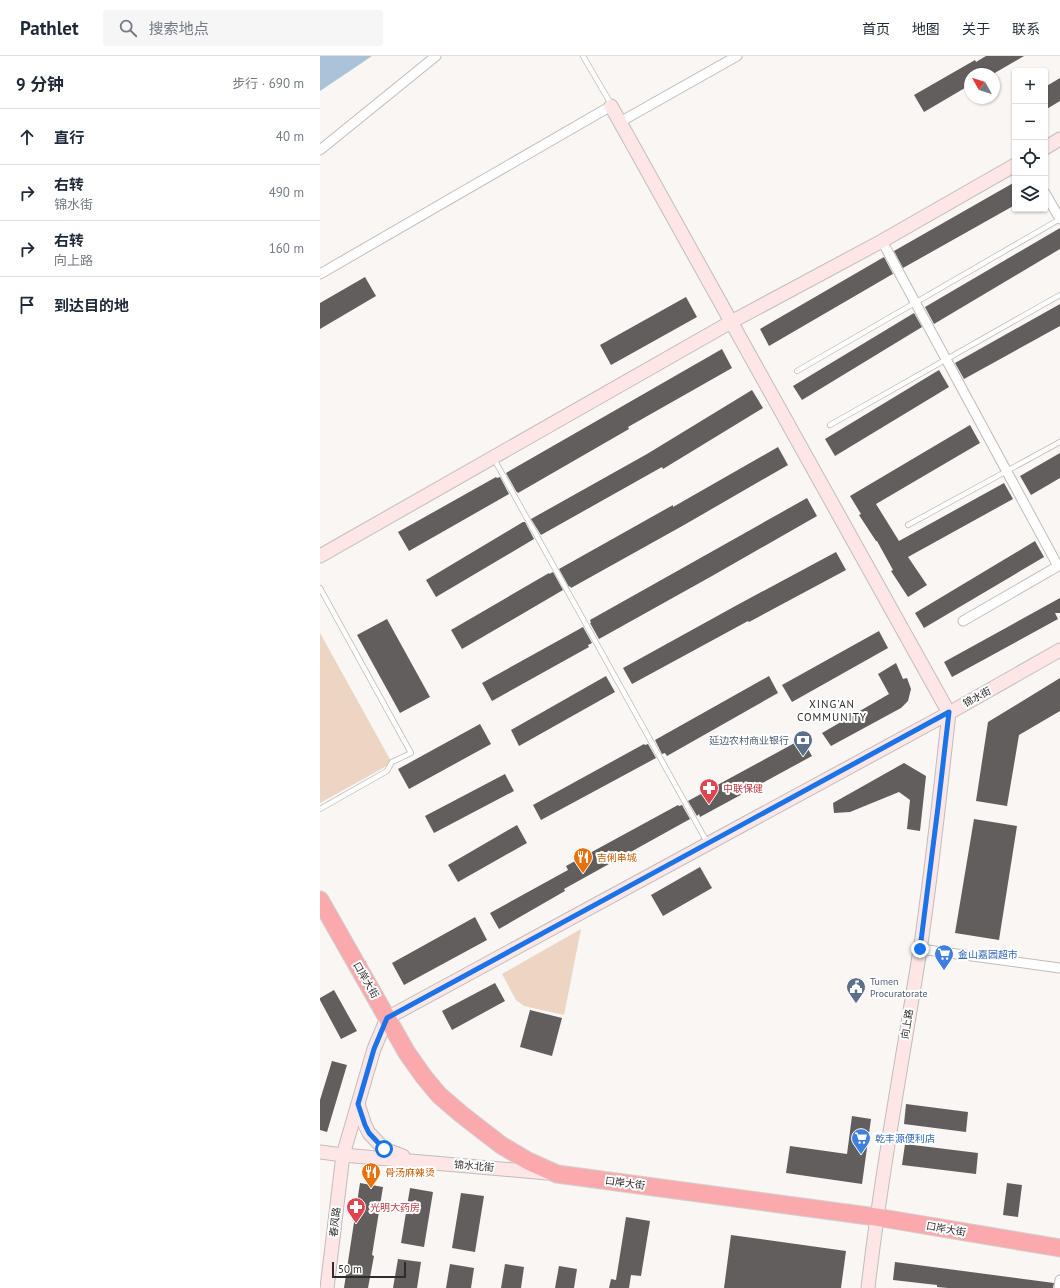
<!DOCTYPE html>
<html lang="zh">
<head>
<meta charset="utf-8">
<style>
	body { margin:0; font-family:"PT Sans","Noto Sans SC",sans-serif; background:#f6f6f7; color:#1f2937 }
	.controls { position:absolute; right:12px; top:12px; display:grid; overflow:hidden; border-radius:4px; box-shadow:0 1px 3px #0004 }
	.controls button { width:36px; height:36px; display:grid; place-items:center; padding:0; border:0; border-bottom:1px solid #e0e1e3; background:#fff; color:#1f2937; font:20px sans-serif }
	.compass { position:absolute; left:644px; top:12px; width:36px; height:36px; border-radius:50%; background:#fff; box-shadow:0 1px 3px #0004; rotate:309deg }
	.scale { position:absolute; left:12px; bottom:10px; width:74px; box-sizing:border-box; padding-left:4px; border:2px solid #2e2c2c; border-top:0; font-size:11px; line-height:14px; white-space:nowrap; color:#2e2c2c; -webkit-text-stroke:3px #fff; paint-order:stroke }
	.stop { position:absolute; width:12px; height:12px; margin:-9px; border:3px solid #1a73e8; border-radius:50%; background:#fff }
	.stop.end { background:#1a73e8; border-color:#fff; box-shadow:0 1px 4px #0008 }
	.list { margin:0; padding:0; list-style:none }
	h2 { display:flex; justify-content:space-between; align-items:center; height:52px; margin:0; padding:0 16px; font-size:17px }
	h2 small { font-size:13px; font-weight:400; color:#747a83 }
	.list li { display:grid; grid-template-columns:26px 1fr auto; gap:12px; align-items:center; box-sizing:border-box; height:56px; padding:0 16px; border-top:1px solid #e0e1e3 }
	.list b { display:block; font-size:15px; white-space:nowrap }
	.list p { margin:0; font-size:13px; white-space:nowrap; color:#747a83 }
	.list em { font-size:13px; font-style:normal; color:#747a83 }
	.icon { flex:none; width:22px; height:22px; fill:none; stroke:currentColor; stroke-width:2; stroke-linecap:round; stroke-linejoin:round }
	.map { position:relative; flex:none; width:740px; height:1232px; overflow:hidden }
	header { display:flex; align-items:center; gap:24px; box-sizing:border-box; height:56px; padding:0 20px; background:#fff; border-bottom:1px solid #e0e1e3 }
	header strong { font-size:19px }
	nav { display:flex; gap:22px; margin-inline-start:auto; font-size:14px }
	.search { width:280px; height:36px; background:#f6f6f7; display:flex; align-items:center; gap:10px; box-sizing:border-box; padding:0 14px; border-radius:4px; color:#747a83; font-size:15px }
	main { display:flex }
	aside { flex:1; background:#fff }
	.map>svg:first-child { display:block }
	.green { fill:#ecd5c2 }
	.water { fill:#aac3d8 }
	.building { fill:#625e5e }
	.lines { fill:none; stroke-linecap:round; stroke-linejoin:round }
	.lane-casing { stroke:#c0bdbb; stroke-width:6 }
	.street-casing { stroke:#c0bdbb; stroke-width:11 }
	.secondary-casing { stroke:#c0bdbb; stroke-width:15 }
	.highway-casing { stroke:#d1d1d1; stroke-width:19 }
	.lane { stroke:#fff; stroke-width:4.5 }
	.street { stroke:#fff; stroke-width:9 }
	.secondary { stroke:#fee6e6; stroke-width:13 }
	.highway { stroke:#faaaac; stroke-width:17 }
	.route { stroke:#1a73e8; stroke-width:5 }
	.labels { text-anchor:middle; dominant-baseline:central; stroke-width:4; stroke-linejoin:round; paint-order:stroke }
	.street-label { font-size:10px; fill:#2e2c2c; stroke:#fff }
	.service-label { font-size:10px; fill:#4e5e75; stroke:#fff; text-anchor:end }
	.health-label { font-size:10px; fill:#be3a42; stroke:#fff; text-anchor:start }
	.food-label { font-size:10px; fill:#c56008; stroke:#fff; text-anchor:start }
	.shop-label { font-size:10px; fill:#366cbe; stroke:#fff; text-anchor:start }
	.neighbourhood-label { font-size:11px; letter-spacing:1px; fill:#2e2c2c; stroke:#fff }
</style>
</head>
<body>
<header>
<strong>Pathlet</strong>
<div class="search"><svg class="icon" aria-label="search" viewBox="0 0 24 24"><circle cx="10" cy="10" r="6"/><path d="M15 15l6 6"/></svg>搜索地点</div>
<nav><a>首页</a><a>地图</a><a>关于</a><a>联系</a></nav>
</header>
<main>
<aside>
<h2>9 分钟<small>步行 · 690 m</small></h2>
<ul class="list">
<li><svg class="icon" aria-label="ahead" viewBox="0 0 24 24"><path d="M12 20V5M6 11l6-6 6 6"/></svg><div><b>直行</b></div><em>40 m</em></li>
<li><svg class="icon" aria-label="right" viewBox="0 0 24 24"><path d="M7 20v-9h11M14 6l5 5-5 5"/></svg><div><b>右转</b><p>锦水街</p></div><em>490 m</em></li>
<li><svg class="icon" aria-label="right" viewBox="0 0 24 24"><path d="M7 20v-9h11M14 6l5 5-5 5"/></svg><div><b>右转</b><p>向上路</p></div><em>160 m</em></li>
<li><svg class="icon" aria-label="arrive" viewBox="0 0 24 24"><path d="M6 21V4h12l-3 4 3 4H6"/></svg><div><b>到达目的地</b></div></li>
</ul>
</aside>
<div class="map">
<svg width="740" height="1232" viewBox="0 0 740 1232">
	<rect width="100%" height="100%" fill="#f9f6f3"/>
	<g class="green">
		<polygon points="0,577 72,707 0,747"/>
		<polygon points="261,873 244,959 204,950 196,944 182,918"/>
	</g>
	<polygon class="water" points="0,0 52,0 0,35"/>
	<g class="building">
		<polygon points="666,0 704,0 673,18 650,18 650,29 604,56 594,39 655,4 656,6"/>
		<polygon points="740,22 740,45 725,54 725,31"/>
		<polygon points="695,126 695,149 583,212 574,195"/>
		<polygon points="740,172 740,193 614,268 605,251"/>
		<polygon points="564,201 573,218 571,219 449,290 440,273"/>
		<polygon points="45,221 56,240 0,273 0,247"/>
		<polygon points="366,241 377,261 291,309 280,289"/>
		<polygon points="740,248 740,270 644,323 635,307"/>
		<polygon points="594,257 602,271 482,344 473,330"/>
		<polygon points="402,293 412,312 308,371 309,373 198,437 196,435 186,417"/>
		<polygon points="619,314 629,331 515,400 505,383"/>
		<polygon points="432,334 443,352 343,413 342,411 221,479 211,463 327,398"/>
		<polygon points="650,369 660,387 556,448 579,485 684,427 693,443 588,501 607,529 588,541 571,515 573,514 557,485 556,485 539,459 541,458 530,440"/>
		<polygon points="458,391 468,409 364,469 251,532 250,530 249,531 239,513 353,449 353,451"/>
		<polygon points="740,397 740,422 711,439 700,420"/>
		<polygon points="176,421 177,422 180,421 189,438 89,495 78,476"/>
		<polygon points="487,442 497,460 392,520 279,583 270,567 271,567 270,564"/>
		<polygon points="203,466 205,466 214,483 116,541 106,524"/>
		<polygon points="715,485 724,501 604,572 595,557"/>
		<polygon points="516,496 526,514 429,566 428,565 312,628 303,612 419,548"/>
		<polygon points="233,516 243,534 142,593 131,574 229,517 229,518"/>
		<polygon points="740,542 740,557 735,557 738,563 632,621 624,606"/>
		<polygon points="67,563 110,641 80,657 37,579"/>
		<polygon points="263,571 272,587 268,589 269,591 172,645 162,627"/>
		<polygon points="559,575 568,592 472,646 462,629"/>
		<polygon points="576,607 583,623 587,622 591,633 588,645 581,652 511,690 502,677 569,638 558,618"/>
		<polygon points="286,620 295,636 199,690 191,674"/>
		<polygon points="449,620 458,637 347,700 345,697 342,698 335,684"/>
		<polygon points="740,622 740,655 699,679 687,750 656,745 668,666"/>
		<polygon points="160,668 171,688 89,733 78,713"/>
		<polygon points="482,683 492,700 380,761 379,758 377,760 368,745"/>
		<polygon points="324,688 325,689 328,688 336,702 221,764 213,749"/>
		<polygon points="584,707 606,720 600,775 587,773 590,744 579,736 530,756 514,757 513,747"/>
		<polygon points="185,718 194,735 114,777 105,760"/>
		<polygon points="358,749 359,750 362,749 370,763 244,833 245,835 179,873 170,857 248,814 246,810"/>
		<polygon points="654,763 697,770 679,884 635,877"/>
		<polygon points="197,769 207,787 138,826 128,809"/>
		<polygon points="380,811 392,832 343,860 331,839"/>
		<polygon points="155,861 167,884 84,929 72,907"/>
		<polygon points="175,927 185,945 132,974 122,955"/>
		<polygon points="14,934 37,975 21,983 0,944 0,942"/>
		<polygon points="210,954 242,962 232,1000 200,991"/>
		<polygon points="12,1005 27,1009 7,1076 0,1074 0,1044"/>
		<polygon points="586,1048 648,1056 646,1076 584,1068"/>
		<polygon points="532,1060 551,1063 542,1128 466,1117 470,1090 527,1098"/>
		<polygon points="585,1088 658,1097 656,1118 582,1109"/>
		<polygon points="40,1127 63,1131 52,1199 54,1200 48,1232 24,1232"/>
		<polygon points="687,1127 702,1129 698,1161 683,1159"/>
		<polygon points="90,1132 113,1136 104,1191 81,1187"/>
		<polygon points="141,1137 164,1140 155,1196 132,1192"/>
		<polygon points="306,1161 330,1165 321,1220 311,1219 309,1232 289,1232 291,1223 296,1224"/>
		<polygon points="411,1179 526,1195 521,1232 404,1232"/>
		<polygon points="78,1203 101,1206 97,1232 73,1232"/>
		<polygon points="575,1206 734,1227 733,1232 628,1232 617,1231 617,1229 573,1224"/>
		<polygon points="130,1208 154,1212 151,1232 126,1232"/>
		<polygon points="185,1208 204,1211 201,1232 181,1232"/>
		<polygon points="239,1210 257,1213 254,1232 235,1232"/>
	</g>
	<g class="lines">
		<defs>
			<g id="lane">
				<polyline points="263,0 291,48"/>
				<polyline points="477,315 740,163"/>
				<polyline points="510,369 740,239"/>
				<polyline points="174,403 387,786"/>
				<polyline points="588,469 740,386"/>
				<polyline points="0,532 91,697 72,706 67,715 0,753"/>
			</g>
			<g id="street">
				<polyline points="300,66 417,0"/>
				<polyline points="0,94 116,0"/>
				<polyline points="725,137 740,163"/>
				<polyline points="562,185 738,510"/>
				<polyline points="0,218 291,50"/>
				<polyline points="643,565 740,509"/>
				<polyline points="600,893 740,912"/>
				<polyline points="739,1232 740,1224"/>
			</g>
			<g id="secondary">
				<path d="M291,50L629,657C620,736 612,815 600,894C582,1007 561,1119 548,1232"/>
				<polyline points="725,92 740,83"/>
				<polyline points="0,500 411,266 562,185 695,109"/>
				<polyline points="38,1048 45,1069 49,1077 64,1093 83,1100"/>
				<polyline points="0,1096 23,1099 227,1117"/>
				<polyline points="7,1232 23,1099 54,993 67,962 629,657 740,594"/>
			</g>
			<polyline id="highway" points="0,844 87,997 104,1021 119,1039 141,1058 181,1089 208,1105 237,1118 556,1161 740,1192"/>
		</defs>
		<use href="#lane" class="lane-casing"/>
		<use href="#street" class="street-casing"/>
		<use href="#secondary" class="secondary-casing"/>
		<use href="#highway" class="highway-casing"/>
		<use href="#lane" class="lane"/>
		<use href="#street" class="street"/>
		<use href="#secondary" class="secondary"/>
		<use href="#highway" class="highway"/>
	</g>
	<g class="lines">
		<polyline class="route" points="64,1093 49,1077 45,1069 38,1048 54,993 67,962 629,656 618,751 600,893"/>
	</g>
	<defs>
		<symbol id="bank-pin" viewBox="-11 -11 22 30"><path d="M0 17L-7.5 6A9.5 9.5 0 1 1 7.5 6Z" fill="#5c6f8a" stroke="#fff"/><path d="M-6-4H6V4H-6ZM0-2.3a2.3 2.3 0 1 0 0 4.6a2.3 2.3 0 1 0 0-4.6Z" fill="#fff"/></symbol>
		<symbol id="pharmacy-pin" viewBox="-11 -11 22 30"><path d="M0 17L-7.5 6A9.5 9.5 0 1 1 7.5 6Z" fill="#e0444e" stroke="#fff"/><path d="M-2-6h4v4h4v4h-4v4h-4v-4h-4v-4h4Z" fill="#fff"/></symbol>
		<symbol id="restaurant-pin" viewBox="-11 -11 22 30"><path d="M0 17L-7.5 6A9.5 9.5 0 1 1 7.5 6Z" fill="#e8710a" stroke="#fff"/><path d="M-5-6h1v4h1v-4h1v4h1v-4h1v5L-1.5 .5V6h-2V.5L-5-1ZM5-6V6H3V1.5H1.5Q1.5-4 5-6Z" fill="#fff"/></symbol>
		<symbol id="supermarket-pin" viewBox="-11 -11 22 30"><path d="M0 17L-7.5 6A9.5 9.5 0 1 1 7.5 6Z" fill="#3f7fe0" stroke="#fff"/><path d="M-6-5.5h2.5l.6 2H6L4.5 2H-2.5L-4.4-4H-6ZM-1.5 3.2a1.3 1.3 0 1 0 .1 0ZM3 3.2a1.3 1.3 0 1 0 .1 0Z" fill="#fff"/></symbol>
		<symbol id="civic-pin" viewBox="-11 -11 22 30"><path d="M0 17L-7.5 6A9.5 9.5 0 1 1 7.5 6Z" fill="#5c6f8a" stroke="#fff"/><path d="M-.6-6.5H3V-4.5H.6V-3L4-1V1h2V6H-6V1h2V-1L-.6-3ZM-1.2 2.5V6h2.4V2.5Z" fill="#fff"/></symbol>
	</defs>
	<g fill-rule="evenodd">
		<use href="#bank-pin" x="472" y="673" width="22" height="30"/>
		<use href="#pharmacy-pin" x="378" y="721" width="22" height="30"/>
		<use href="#restaurant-pin" x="252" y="790" width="22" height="30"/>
		<use href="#supermarket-pin" x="613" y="887" width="22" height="30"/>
		<use href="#civic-pin" x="525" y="920" width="22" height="30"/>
		<use href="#supermarket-pin" x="530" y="1071" width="22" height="30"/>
		<use href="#restaurant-pin" x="40" y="1105" width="22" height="30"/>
		<use href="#pharmacy-pin" x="25" y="1140" width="22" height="30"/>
	</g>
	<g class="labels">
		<g class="street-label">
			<text transform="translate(657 641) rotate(-29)">锦水街</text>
			<text transform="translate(46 924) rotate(60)">口岸大街</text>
			<text transform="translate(587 968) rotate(-81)">向上路</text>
			<text transform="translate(154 1110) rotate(5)">锦水北街</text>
			<text transform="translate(305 1127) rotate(8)">口岸大街</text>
			<text transform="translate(15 1166) rotate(-83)">春风路</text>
			<text transform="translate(626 1173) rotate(10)">口岸大街</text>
		</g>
		<g class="service-label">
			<text x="469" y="684">延边农村商业银行</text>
			<text x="550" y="925" text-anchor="start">Tumen<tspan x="550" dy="12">Procuratorate</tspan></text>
		</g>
		<g class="health-label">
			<text x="403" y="732">中联保健</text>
			<text x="50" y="1151">光明大药房</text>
		</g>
		<g class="food-label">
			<text x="277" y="801">吉俐串城</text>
			<text x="65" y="1116">骨汤麻辣烫</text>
		</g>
		<g class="shop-label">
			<text x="638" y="898">金山嘉园超市</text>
			<text x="555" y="1082">乾丰源便利店</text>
		</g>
		<g class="neighbourhood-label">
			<text x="512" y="648">XING'AN<tspan x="512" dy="13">COMMUNITY</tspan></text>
		</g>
	</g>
</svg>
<div class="controls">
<button>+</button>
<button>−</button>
<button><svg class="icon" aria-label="locate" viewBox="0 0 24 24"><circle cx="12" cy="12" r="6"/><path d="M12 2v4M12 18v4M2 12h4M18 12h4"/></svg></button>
<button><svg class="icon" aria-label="layers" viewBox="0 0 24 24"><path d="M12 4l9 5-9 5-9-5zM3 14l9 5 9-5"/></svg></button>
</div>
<svg class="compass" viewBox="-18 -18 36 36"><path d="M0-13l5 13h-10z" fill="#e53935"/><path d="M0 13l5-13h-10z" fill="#747a83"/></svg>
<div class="scale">50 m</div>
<div class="stop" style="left:64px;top:1093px"></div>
<div class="stop end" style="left:600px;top:893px"></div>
</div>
</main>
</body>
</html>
